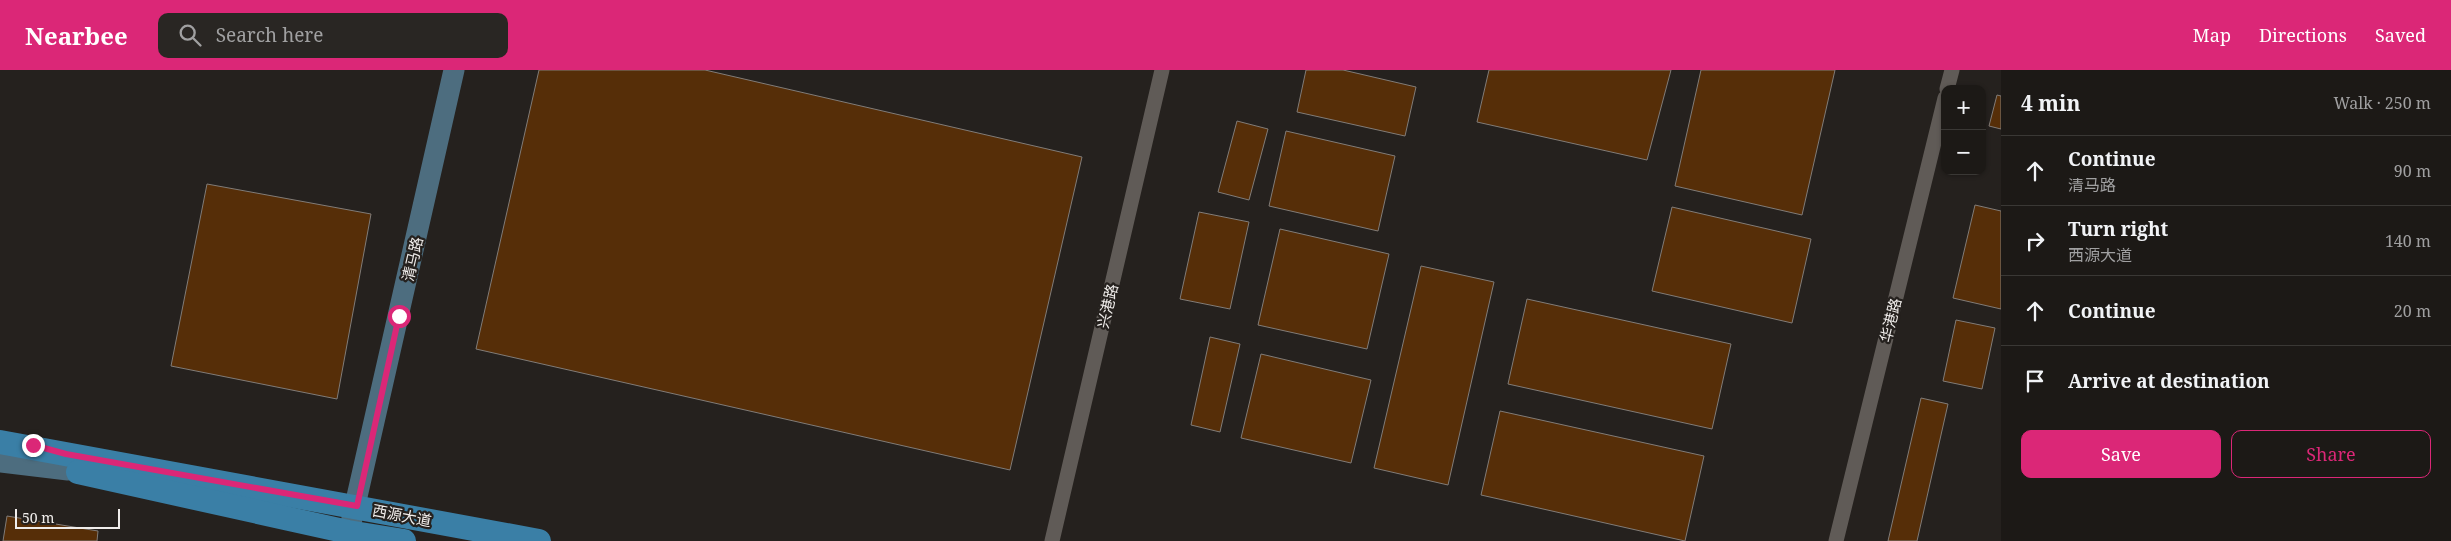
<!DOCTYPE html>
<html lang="en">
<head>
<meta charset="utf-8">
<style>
	body { margin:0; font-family:"Noto Serif","Noto Sans SC",serif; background:#292623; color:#f1f3f6 }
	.controls { position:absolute; right:15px; top:15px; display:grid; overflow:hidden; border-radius:10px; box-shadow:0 1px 4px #0004 }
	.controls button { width:45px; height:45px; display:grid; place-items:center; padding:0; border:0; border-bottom:1px solid #3a3835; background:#1c1916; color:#f1f3f6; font:25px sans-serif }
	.scale { position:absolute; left:15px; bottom:12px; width:105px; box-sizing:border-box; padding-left:5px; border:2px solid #f0edeb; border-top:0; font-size:14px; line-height:18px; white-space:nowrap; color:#f0edeb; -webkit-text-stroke:4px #25211e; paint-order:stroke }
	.stop { position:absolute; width:15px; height:15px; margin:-11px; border:4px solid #db2777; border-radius:50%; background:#fff }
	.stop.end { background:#db2777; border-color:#fff; box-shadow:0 1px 5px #0008 }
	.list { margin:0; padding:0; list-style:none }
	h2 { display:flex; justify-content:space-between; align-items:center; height:65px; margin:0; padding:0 20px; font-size:21px }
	h2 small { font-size:16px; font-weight:400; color:#a0a0a1 }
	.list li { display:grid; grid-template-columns:32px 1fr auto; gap:15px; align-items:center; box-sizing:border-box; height:70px; padding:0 20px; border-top:1px solid #3a3835 }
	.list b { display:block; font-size:19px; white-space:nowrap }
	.list p { margin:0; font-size:16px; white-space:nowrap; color:#a0a0a1 }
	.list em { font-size:16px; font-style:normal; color:#a0a0a1 }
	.actions { display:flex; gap:10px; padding:15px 20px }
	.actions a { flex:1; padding:11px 0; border:1px solid #db2777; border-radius:10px; text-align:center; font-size:18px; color:#db2777 }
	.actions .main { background:#db2777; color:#fff }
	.icon { flex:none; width:28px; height:28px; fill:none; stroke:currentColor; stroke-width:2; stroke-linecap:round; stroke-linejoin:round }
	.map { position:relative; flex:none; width:2001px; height:471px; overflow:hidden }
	header { display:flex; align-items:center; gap:30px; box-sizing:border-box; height:70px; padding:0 25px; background:#db2777; color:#fff }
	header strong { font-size:24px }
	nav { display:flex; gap:28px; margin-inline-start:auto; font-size:18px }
	.search { width:350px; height:45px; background:#292623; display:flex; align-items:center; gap:12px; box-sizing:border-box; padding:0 18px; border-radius:10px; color:#a0a0a1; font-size:19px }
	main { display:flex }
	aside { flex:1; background:#1c1916 }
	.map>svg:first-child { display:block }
	.building { fill:#562e08; stroke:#817c78 }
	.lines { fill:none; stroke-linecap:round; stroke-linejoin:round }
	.street { stroke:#605b57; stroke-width:15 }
	.secondary { stroke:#4d6d7f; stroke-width:21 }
	.primary { stroke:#3a7fa6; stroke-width:24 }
	.route { stroke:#db2777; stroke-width:6 }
	.labels { text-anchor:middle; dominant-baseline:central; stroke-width:4.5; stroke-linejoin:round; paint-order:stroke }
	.street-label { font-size:15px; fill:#f0edeb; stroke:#25211e }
</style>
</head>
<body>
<header>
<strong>Nearbee</strong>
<div class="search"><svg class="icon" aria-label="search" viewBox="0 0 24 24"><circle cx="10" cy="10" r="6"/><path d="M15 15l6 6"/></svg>Search here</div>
<nav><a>Map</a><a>Directions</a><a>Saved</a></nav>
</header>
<main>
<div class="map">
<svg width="2001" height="471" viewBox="0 0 2001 471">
	<rect width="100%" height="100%" fill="#25211e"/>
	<g class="building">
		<polygon points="539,0 705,0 1082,87 1010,400 476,279"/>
		<polygon points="1306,0 1343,0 1416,17 1405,66 1297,42"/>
		<polygon points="1489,0 1671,0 1647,90 1477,52"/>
		<polygon points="1701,0 1835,0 1802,145 1675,116"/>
		<polygon points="1997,25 2001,26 2001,59 1989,56"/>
		<polygon points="1237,51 1268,59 1249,130 1218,122"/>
		<polygon points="1286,61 1395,86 1378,161 1269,136"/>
		<polygon points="207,114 371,144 337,329 171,296"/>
		<polygon points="1975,135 2001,141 2001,239 1953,228"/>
		<polygon points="1672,137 1811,169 1792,253 1652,221"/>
		<polygon points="1199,142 1249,152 1230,239 1180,229"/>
		<polygon points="1280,159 1389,184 1367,279 1258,255"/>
		<polygon points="1421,196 1494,212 1448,415 1374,398"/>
		<polygon points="1527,229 1731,274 1712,359 1508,314"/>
		<polygon points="1956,250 1995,258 1982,319 1943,311"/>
		<polygon points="1210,267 1240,274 1220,362 1191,355"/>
		<polygon points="1261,284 1371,310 1351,393 1241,368"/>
		<polygon points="1921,328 1948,334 1917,471 1888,471"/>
		<polygon points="1500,341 1704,386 1685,471 1481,425"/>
		<polygon points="7,446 98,461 97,471 3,471"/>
	</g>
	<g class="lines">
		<g class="street">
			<polyline points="1947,19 1952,0"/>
			<polyline points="1052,471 1162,0"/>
			<polyline points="1836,471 1945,28"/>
		</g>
		<g class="secondary">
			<polyline points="0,392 68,400"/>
			<polyline points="351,453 454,0"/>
		</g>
		<g class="primary">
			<polyline points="0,372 539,471"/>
			<polyline points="78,402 348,462 404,471"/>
		</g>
	</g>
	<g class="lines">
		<polyline class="route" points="33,375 66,384 357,436 399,246"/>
	</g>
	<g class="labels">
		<g class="street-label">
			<text transform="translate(412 189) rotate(-77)">清马路</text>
			<text transform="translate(1107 236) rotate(-77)">兴港路</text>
			<text transform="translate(1890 250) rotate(-76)">华港路</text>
			<text transform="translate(402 445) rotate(11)">西源大道</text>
		</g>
	</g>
</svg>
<div class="controls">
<button>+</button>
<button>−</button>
</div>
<div class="scale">50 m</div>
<div class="stop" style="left:399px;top:246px"></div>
<div class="stop end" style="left:33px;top:375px"></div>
</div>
<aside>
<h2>4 min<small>Walk · 250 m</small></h2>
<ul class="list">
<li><svg class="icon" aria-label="ahead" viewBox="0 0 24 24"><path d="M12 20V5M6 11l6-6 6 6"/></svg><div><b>Continue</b><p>清马路</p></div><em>90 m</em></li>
<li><svg class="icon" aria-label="right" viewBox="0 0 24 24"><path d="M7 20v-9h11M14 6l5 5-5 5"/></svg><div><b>Turn right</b><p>西源大道</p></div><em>140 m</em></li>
<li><svg class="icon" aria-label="ahead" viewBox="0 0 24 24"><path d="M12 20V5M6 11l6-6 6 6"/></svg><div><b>Continue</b></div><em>20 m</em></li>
<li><svg class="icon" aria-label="arrive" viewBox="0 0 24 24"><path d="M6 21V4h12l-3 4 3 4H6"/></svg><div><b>Arrive at destination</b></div></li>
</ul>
<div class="actions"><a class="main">Save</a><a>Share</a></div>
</aside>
</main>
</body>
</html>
